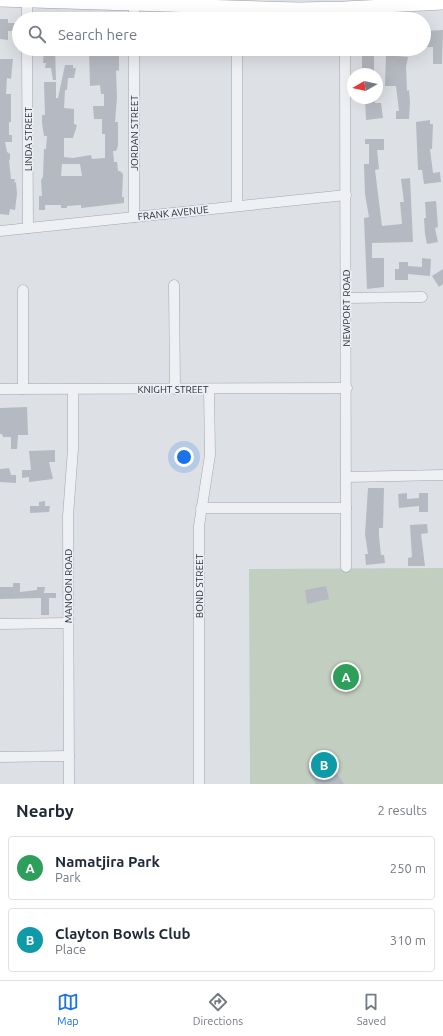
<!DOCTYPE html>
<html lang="en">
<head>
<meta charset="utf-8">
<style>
	body { margin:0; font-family:Ubuntu,sans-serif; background:#f2f2f3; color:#1f2937 }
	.compass { position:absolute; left:347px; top:68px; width:36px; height:36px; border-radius:50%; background:#fff; box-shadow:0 4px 16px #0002; rotate:261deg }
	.you { position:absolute; left:184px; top:457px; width:14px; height:14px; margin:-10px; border:3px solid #fff; border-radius:50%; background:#1a73e8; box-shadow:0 0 0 6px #1a73e833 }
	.badge { display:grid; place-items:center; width:26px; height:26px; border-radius:50%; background:#1a73e8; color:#fff; font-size:13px; font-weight:700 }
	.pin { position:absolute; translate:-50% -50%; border:2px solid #fff; box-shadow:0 1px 4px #0006 }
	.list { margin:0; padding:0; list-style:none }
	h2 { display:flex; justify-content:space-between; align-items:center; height:52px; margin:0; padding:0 16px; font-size:17px }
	h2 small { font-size:13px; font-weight:400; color:#747a83 }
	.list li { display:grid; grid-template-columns:26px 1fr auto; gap:12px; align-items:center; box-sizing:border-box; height:64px; margin:0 8px 8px; padding:0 8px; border:1px solid #e0e1e3; border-radius:4px }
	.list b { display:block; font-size:15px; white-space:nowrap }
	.list p { margin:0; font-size:13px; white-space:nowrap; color:#747a83 }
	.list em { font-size:13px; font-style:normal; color:#747a83 }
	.icon { flex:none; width:22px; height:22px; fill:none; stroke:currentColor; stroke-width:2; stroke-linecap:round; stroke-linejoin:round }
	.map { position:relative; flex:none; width:443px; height:784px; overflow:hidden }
	.search { position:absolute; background:#fff; box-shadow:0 4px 16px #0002; left:12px; right:12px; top:12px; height:44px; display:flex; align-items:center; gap:10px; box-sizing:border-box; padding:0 14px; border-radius:22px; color:#747a83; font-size:15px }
	.sheet { height:196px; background:#fff }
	nav { display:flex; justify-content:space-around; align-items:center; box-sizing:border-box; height:56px; border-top:1px solid #e0e1e3; background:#fff; font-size:11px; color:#747a83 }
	nav a { display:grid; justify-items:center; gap:2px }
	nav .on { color:#1a73e8 }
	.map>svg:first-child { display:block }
	.green { fill:#c2cebf }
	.building { fill:#b5b9c1; fill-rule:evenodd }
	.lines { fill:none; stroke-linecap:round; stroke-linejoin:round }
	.minor-casing { stroke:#a3a7ae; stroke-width:11 }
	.major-casing { stroke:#9ea4af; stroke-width:14 }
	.minor { stroke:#eff0f4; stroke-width:10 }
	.major { stroke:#fff; stroke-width:13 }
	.labels { text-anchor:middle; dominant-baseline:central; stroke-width:3; stroke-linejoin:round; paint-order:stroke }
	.street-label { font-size:10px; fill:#282e39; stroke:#eceff3 }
</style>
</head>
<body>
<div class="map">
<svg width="443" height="784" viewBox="0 0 443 784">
	<rect width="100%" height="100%" fill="#dde0e5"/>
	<polygon class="green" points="443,568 443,784 250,784 249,569"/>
	<g class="building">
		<polygon points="0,19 8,19 8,23 18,23 17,31 8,31 8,40 0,39"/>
		<polygon points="443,30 442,64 433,64 433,47 424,47 424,31"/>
		<polygon points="44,49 55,49 56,80 53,80 51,68 45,68 46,63 43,63"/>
		<path d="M89,49H119V71L116,70L117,97L115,122H118V146L116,151H113L114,162H117L118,171H120L123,174L122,197H124V203L81,208V205L67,206V208H61V205H45V210H39V196H42L41,180L43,177L44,149H46L47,136H44L42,123V115H45L44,82H56V98H58L65,65H73V68H76L74,78H68L67,90H65L64,108L74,109V124L77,125L73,138H64V157L73,158L91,155L92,159L105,158V134H102V119H94L93,106H104V94H101L100,85L90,86ZM62,164H80L82,176H61Z"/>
		<rect x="362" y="49" width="12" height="25"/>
		<polygon points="386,55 408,57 406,67 407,91 409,90 410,102 409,119 396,119 396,111 399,111 396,86 385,86"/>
		<polygon points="0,59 13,59 11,79 7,78 6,94 11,94 11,122 9,122 9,135 12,135 12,142 5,142 7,152 10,154 10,160 9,160 11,179 15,179 14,183 16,182 17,194 15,210 10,209 9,215 0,214"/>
		<polygon points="365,98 375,98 375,103 381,103 383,118 366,120"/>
		<polygon points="430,120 430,124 433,124 432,149 430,149 433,173 440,172 441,182 424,184 422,170 418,170 416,122"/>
		<polygon points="365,139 384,139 384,150 377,150 379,169 375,170 382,226 402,224 400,202 404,202 401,179 410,178 413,242 372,243 372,258 384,258 384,287 367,289 364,218 369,217 365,194 364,164 369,164 369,144 365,144"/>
		<polygon points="436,201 438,227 435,228 438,242 427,244 425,234 424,218 426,218 425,202"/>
		<polygon points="422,258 431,259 430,276 408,274 408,280 395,280 395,269 399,269 399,262 408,262 408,266 422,267"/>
		<polygon points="443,269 443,284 439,287 432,276"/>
		<polygon points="27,407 28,435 18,435 17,449 11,449 11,437 3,437 2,434 0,434 0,408"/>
		<polygon points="55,450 55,462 49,462 53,479 29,482 29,477 22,478 22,470 31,470 29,451"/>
		<polygon points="9,468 11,475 16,475 16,483 0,482 0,469"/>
		<polygon points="368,488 384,488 383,528 379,528 379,536 381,555 384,555 385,563 366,565 365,554 368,554 365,534"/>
		<polygon points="407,493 407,499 419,498 419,493 428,493 428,512 419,512 419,506 399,508 398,494"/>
		<polygon points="45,501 45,506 50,506 49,512 30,513 30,506 39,506 39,502"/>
		<polygon points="427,524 428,533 421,534 425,566 408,566 408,558 412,557 410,525"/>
		<polygon points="13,583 20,583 20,592 37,590 37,587 45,587 44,593 56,593 56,598 49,598 49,615 41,615 41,598 0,599 0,587 13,587"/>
		<polygon points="326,586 329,599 307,604 305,590"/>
		<polygon points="327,758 344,784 316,784 308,772"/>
	</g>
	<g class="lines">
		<defs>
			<g id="minor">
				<polyline points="27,1 27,19"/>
				<polyline points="237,7 237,19"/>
				<polyline points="345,8 345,19"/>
				<polyline points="134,19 134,4"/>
				<polyline points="27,49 28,228"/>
				<polyline points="134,49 134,217"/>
				<polyline points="237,49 237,206"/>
				<polyline points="345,49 346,567"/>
				<polyline points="0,231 346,195"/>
				<polyline points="174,285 175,389"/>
				<polyline points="23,290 23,389"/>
				<polyline points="346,298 422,297"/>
				<polyline points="0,389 347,388"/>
				<polyline points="347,477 443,475"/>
				<polyline points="201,508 346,508"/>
				<polyline points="0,624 68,623"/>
				<polyline points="0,757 69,756"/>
				<polyline points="69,784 68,516 73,449 73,389"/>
				<polyline points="199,784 199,526 210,455 209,389"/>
			</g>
			<polyline id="major" points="0,0 299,9 345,8 443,3"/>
		</defs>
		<use href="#minor" class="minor-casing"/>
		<use href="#major" class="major-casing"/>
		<use href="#minor" class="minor"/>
		<use href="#major" class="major"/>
	</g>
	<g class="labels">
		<g class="street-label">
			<text transform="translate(134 133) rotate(-90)">JORDAN STREET</text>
			<text transform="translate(28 139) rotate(-90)">LINDA STREET</text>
			<text transform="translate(173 213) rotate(-6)">FRANK AVENUE</text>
			<text transform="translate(346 308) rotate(-90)">NEWPORT ROAD</text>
			<text x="173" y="389">KNIGHT STREET</text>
			<text transform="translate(68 586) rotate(-90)">MANOON ROAD</text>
			<text transform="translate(199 586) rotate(-90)">BOND STREET</text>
		</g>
	</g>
</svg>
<svg class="compass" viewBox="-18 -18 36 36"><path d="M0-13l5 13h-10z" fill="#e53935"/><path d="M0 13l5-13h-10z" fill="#747a83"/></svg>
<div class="you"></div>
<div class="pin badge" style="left:346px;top:677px;background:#2e9e5b">A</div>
<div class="pin badge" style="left:324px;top:765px;background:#0f9aa8">B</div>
<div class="search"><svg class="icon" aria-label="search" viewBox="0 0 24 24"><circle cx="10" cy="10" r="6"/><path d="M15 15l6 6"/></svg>Search here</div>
</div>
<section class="sheet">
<h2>Nearby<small>2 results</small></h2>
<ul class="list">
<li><span class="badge" style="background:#2e9e5b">A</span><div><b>Namatjira Park</b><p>Park</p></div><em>250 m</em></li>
<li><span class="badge" style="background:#0f9aa8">B</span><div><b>Clayton Bowls Club</b><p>Place</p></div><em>310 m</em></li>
</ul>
</section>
<nav>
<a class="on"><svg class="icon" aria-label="map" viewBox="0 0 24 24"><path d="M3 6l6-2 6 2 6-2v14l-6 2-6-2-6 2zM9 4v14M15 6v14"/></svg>Map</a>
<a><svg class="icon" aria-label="directions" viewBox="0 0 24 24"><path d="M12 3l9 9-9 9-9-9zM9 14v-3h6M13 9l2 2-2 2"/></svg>Directions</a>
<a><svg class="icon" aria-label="saved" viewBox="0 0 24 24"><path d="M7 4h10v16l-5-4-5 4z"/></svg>Saved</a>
</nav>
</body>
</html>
